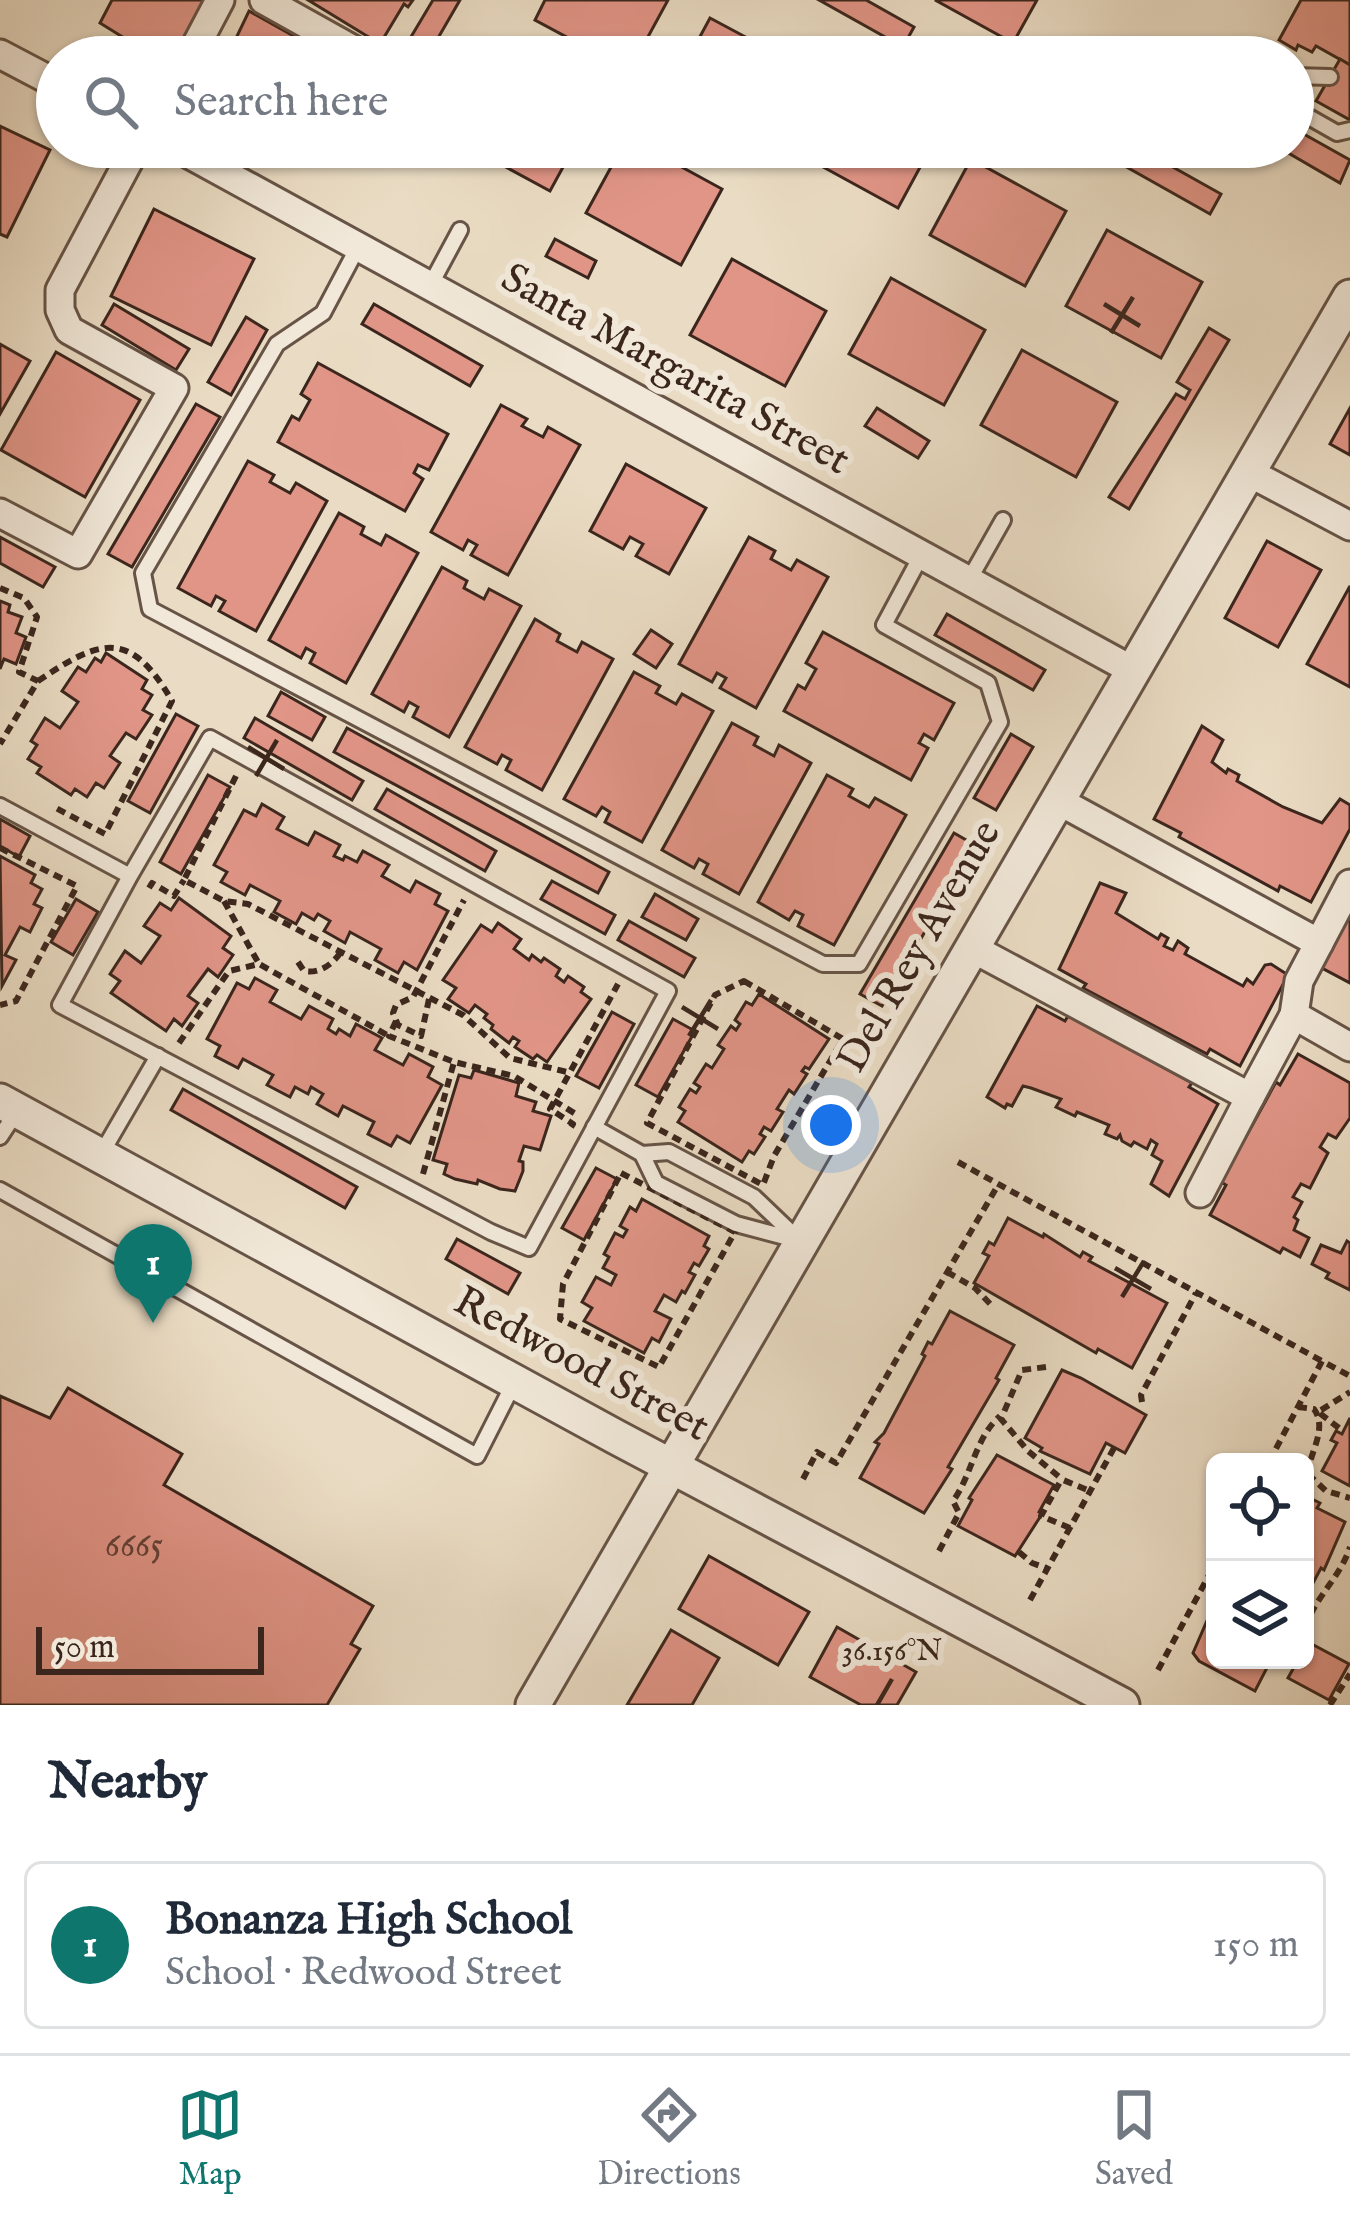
<!DOCTYPE html>
<html lang="en">
<head>
<meta charset="utf-8">
<style>
	body { margin:0; font-family:"IM FELL English",serif; background:#f6f6f7; color:#1f2937 }
	.controls { position:absolute; right:36px; bottom:36px; display:grid; overflow:hidden; border-radius:18px; box-shadow:0 3px 9px #0004 }
	.controls button { width:108px; height:108px; display:grid; place-items:center; padding:0; border:0; border-bottom:3px solid #e0e1e3; background:#fff; color:#1f2937; font:60px sans-serif }
	.scale { position:absolute; left:36px; bottom:30px; width:228px; box-sizing:border-box; padding-left:12px; border:6px solid #3b261d; border-top:0; font-size:33px; line-height:42px; white-space:nowrap; color:#3b261d; -webkit-text-stroke:9px #f1e8d9; paint-order:stroke }
	.you { position:absolute; left:831px; top:1125px; width:42px; height:42px; margin:-30px; border:9px solid #fff; border-radius:50%; background:#1a73e8; box-shadow:0 0 0 18px #1a73e833 }
	.badge { display:grid; place-items:center; width:78px; height:78px; border-radius:50%; background:#0f766e; color:#fff; font-size:39px; font-weight:700 }
	.pin { position:absolute; translate:-50% -99px; filter:drop-shadow(0 3px 6px #0008) }
	.pin::after { content:''; position:absolute; top:63px; width:42px; height:36px; background:inherit; clip-path:polygon(0 0,100% 0,50% 100%) }
	.list { margin:0; padding:0; list-style:none }
	h2 { display:flex; justify-content:space-between; align-items:center; height:156px; margin:0; padding:0 48px; font-size:51px }
	h2 small { font-size:39px; font-weight:400; color:#747a83 }
	.list li { display:grid; grid-template-columns:78px 1fr auto; gap:36px; align-items:center; box-sizing:border-box; height:168px; margin:0 24px 24px; padding:0 24px; border:3px solid #e0e1e3; border-radius:18px }
	.list b { display:block; font-size:45px; white-space:nowrap }
	.list p { margin:0; font-size:39px; white-space:nowrap; color:#747a83 }
	.list em { font-size:39px; font-style:normal; color:#747a83 }
	.icon { flex:none; width:66px; height:66px; fill:none; stroke:currentColor; stroke-width:2; stroke-linecap:round; stroke-linejoin:round }
	.map { position:relative; flex:none; width:1350px; height:1705px; overflow:hidden }
	.search { position:absolute; background:#fff; box-shadow:0 3px 9px #0004; left:36px; right:36px; top:36px; height:132px; display:flex; align-items:center; gap:30px; box-sizing:border-box; padding:0 42px; border-radius:66px; color:#747a83; font-size:45px }
	.sheet { height:348px; background:#fff }
	nav { display:flex; justify-content:space-around; align-items:center; box-sizing:border-box; height:168px; border-top:3px solid #e0e1e3; background:#fff; font-size:33px; color:#747a83 }
	nav a { display:grid; justify-items:center; gap:6px }
	nav .on { color:#0f766e }
	.map>svg:first-child { display:block }
	.building { fill:#e19587; stroke:#3b261d; stroke-width:3 }
	.lines { fill:none; stroke-linecap:round; stroke-linejoin:round }
	.service-casing { stroke:#675447; stroke-width:20 }
	.minor-casing { stroke:#675447; stroke-width:33 }
	.tertiary-casing { stroke:#675447; stroke-width:39 }
	.path { stroke:#3b261d; stroke-width:6; stroke-dasharray:9 6; stroke-linecap:butt }
	.service { stroke:#f1e8d9; stroke-width:14 }
	.minor { stroke:#f1e8d9; stroke-width:27 }
	.tertiary { stroke:#f1e8d9; stroke-width:33 }
	.ticks { fill:none; stroke:#3b261d; stroke-width:4.5 }
	.labels { text-anchor:middle; dominant-baseline:central; stroke-width:12; stroke-linejoin:round; paint-order:stroke }
	.number-label { font-size:36px; fill:#644238 }
	.street-label { font-size:42px; fill:#3b261d; stroke:#f1e8d9 }
	.ticks-label { font-size:30px; text-anchor:middle; fill:#3b261d; stroke:#f1e8d9; stroke-width:12; stroke-linejoin:round; paint-order:stroke }
</style>
</head>
<body>
<div class="map">
<svg width="1350" height="1705" viewBox="0 0 1350 1705">
	<rect width="100%" height="100%" fill="#eadcc4"/>
	<filter id="stains"><feTurbulence type="fractalNoise" baseFrequency=".00167" numOctaves="4"/><feColorMatrix values="0 0 0 0 .2 0 0 0 0 .09 0 0 0 0 .02 0 0 0 .5 -.17"/></filter>
	<radialGradient id="worn" r=".72"><stop offset=".6" stop-color="#630" stop-opacity="0"/><stop offset="1" stop-color="#630" stop-opacity=".3"/></radialGradient>
	<g class="building">
		<polygon points="112,0 205,0 174,57 155,57 100,23"/>
		<polygon points="308,0 413,0 408,7 404,4 380,44"/>
		<polygon points="433,0 460,0 427,57 399,57"/>
		<polygon points="545,0 668,0 637,57 604,57 535,20"/>
		<polygon points="819,0 866,0 914,27 903,47"/>
		<polygon points="935,0 1037,0 1013,43"/>
		<polygon points="1301,0 1350,0 1350,65 1316,46 1312,52 1298,45 1296,50 1279,40"/>
		<polygon points="249,11 331,57 227,57"/>
		<polygon points="710,18 783,57 689,57"/>
		<polygon points="1340,59 1350,65 1350,120 1316,101"/>
		<polygon points="0,126 50,150 7,237 0,234"/>
		<polygon points="1293,128 1350,160 1340,183 1278,147 1293,147"/>
		<polygon points="469,147 574,147 550,191"/>
		<polygon points="622,147 645,147 722,189 681,265 586,213"/>
		<polygon points="808,147 931,147 898,208 803,156"/>
		<polygon points="1091,147 1137,147 1221,194 1210,214"/>
		<polygon points="971,159 1066,211 1025,286 930,235"/>
		<polygon points="154,209 254,259 211,345 111,296"/>
		<polygon points="1107,230 1202,282 1161,358 1066,306"/>
		<polygon points="555,239 596,261 588,278 546,256"/>
		<polygon points="732,259 826,311 785,386 690,335"/>
		<polygon points="891,278 985,330 944,405 849,354"/>
		<polygon points="114,304 189,349 176,370 102,325"/>
		<polygon points="374,304 482,366 470,386 362,324"/>
		<polygon points="246,317 267,330 231,395 208,382"/>
		<polygon points="1209,328 1229,340 1129,509 1109,497 1176,394 1185,399 1190,390 1177,382"/>
		<polygon points="0,344 30,361 0,414"/>
		<polygon points="1022,350 1117,402 1076,477 981,425"/>
		<polygon points="56,352 140,400 85,497 1,450"/>
		<polygon points="318,363 448,434 429,470 418,465 414,473 423,479 405,511 278,442 292,416 299,420 310,400 301,394"/>
		<polygon points="196,404 220,417 132,567 108,554"/>
		<polygon points="501,405 527,419 522,426 543,437 548,427 580,445 508,575 471,555 477,545 468,540 463,550 431,532"/>
		<polygon points="877,408 929,441 918,458 865,426"/>
		<polygon points="1350,408 1350,455 1330,444"/>
		<polygon points="248,461 274,475 270,482 290,493 296,483 327,501 256,631 219,611 225,601 216,596 211,606 178,588"/>
		<polygon points="626,464 706,508 669,574 636,556 643,544 630,537 623,549 590,531"/>
		<polygon points="339,513 364,527 361,534 381,545 386,535 418,553 346,683 310,663 315,653 306,648 301,658 269,640"/>
		<polygon points="0,537 55,567 43,587 0,563"/>
		<polygon points="749,537 775,551 771,559 791,570 797,560 828,577 756,708 720,688 726,678 717,673 712,682 679,664"/>
		<polygon points="1267,541 1321,570 1278,647 1225,618"/>
		<polygon points="442,567 467,581 464,588 484,599 489,589 521,606 449,737 413,717 418,707 409,702 404,712 372,694"/>
		<polygon points="1350,586 1350,687 1307,664"/>
		<polygon points="0,601 10,605 8,612 22,617 16,633 26,637 16,664 4,659 0,669"/>
		<polygon points="947,614 1045,670 1033,690 935,635"/>
		<polygon points="535,619 560,634 557,641 577,652 582,642 613,659 542,790 506,770 511,760 502,755 497,764 465,747"/>
		<polygon points="651,630 672,644 656,668 634,654"/>
		<polygon points="823,632 954,703 934,740 924,734 919,743 928,748 911,780 784,711 798,685 805,689 816,669 806,663"/>
		<polygon points="106,653 147,680 142,689 152,695 143,710 152,715 136,739 126,733 110,756 120,763 104,788 96,783 87,797 75,789 71,795 37,773 41,767 28,759 37,745 31,741 45,718 60,728 78,702 62,691 78,667 86,672 95,658 101,662"/>
		<polygon points="634,672 660,686 656,693 676,704 682,694 713,711 642,842 605,822 610,812 602,807 596,816 564,799"/>
		<polygon points="281,692 325,717 312,740 268,716"/>
		<polygon points="176,714 198,726 150,813 128,801"/>
		<polygon points="255,718 363,781 352,800 244,738"/>
		<polygon points="732,723 758,737 754,745 774,756 779,745 811,763 739,894 703,874 708,864 699,859 694,868 662,850"/>
		<polygon points="1202,726 1223,740 1212,762 1226,773 1228,769 1239,775 1237,781 1283,807 1322,823 1340,799 1350,805 1350,829 1311,902 1280,886 1278,891 1179,837 1181,833 1154,819"/>
		<polygon points="347,728 609,872 598,893 334,752"/>
		<polygon points="1011,734 1033,747 996,810 974,798"/>
		<polygon points="208,775 230,787 181,874 160,862"/>
		<polygon points="827,775 853,789 849,796 869,807 875,798 906,815 834,945 798,926 803,915 795,911 789,920 758,902"/>
		<polygon points="387,789 496,851 485,871 375,809"/>
		<polygon points="262,804 284,817 277,829 308,845 315,832 340,845 334,856 343,860 345,856 357,862 363,851 389,865 382,876 410,892 416,881 440,894 435,904 448,911 417,970 404,962 398,973 375,960 381,949 350,932 345,943 324,931 330,921 318,914 314,920 302,913 296,924 274,912 280,901 250,885 245,895 221,882 227,872 214,865 244,810 256,816"/>
		<polygon points="0,819 30,836 19,857 0,846"/>
		<polygon points="954,833 975,845 882,1006 860,994"/>
		<polygon points="0,856 35,875 31,883 42,889 34,904 42,908 30,932 20,927 5,955 16,960 2,986"/>
		<polygon points="552,881 615,915 605,934 541,899"/>
		<polygon points="1100,883 1126,893 1116,913 1158,939 1161,934 1168,938 1164,946 1173,950 1178,941 1188,948 1185,954 1243,986 1247,979 1253,984 1265,965 1271,964 1288,975 1240,1066 1210,1049 1207,1054 1083,988 1086,984 1059,969"/>
		<polygon points="655,894 698,919 686,940 642,917"/>
		<polygon points="179,898 231,936 223,948 233,955 218,977 208,969 188,996 198,1003 182,1026 174,1019 166,1031 111,993 120,981 110,974 125,951 141,963 160,936 144,926 160,903 171,910"/>
		<polygon points="76,899 98,912 73,955 51,942"/>
		<polygon points="1350,900 1350,983 1320,967"/>
		<polygon points="629,921 695,958 684,977 618,940"/>
		<polygon points="498,923 521,939 514,949 529,960 532,955 541,962 544,958 560,969 556,976 564,982 568,976 584,987 581,992 591,999 547,1062 537,1055 533,1059 515,1047 519,1041 513,1037 509,1043 491,1029 493,1025 484,1018 487,1014 475,1005 469,1013 448,999 456,988 443,980 481,925 492,932"/>
		<polygon points="255,978 277,990 270,1002 301,1019 309,1006 333,1019 328,1029 336,1034 339,1029 350,1036 356,1024 382,1038 375,1050 403,1065 409,1054 433,1067 428,1077 442,1085 410,1143 397,1136 391,1146 368,1134 374,1122 343,1106 338,1116 317,1104 323,1094 311,1087 308,1094 295,1087 290,1097 267,1085 273,1075 243,1059 238,1068 215,1056 220,1046 207,1039 237,983 249,989"/>
		<polygon points="759,994 829,1039 809,1069 805,1067 802,1071 807,1074 794,1094 789,1090 777,1109 783,1112 771,1131 764,1127 760,1134 765,1137 754,1154 749,1151 742,1162 678,1122 685,1111 679,1107 690,1089 696,1093 700,1087 694,1083 706,1064 712,1068 724,1049 718,1045 731,1026 736,1030 740,1024 735,1020 746,1002 752,1005"/>
		<polygon points="1037,1006 1065,1021 1068,1016 1192,1083 1189,1087 1218,1104 1169,1196 1151,1184 1162,1161 1152,1155 1157,1144 1151,1140 1147,1149 1134,1142 1131,1146 1122,1141 1120,1135 1117,1139 1105,1134 1109,1125 1077,1112 1075,1116 1056,1107 1061,1099 1031,1088 1023,1086 1012,1106 1007,1104 1005,1108 987,1097"/>
		<polygon points="612,1012 634,1024 599,1088 576,1076"/>
		<polygon points="673,1019 695,1031 658,1097 636,1085"/>
		<polygon points="1298,1054 1350,1083 1350,1118 1336,1138 1328,1134 1320,1147 1328,1153 1310,1188 1301,1184 1293,1197 1302,1202 1294,1217 1298,1220 1294,1230 1309,1238 1300,1257 1283,1248 1280,1253 1210,1215 1226,1185 1221,1182 1276,1082 1280,1085"/>
		<polygon points="474,1070 519,1083 516,1096 536,1102 533,1111 551,1116 540,1150 524,1146 519,1161 523,1162 523,1171 515,1191 500,1189 478,1180 477,1184 455,1179 444,1174 447,1164 433,1160 459,1075 471,1078"/>
		<polygon points="183,1089 357,1187 345,1208 171,1110"/>
		<polygon points="596,1168 617,1179 584,1240 562,1228"/>
		<polygon points="642,1199 709,1236 704,1246 709,1249 699,1266 694,1263 689,1272 695,1275 685,1293 682,1291 676,1302 664,1295 655,1311 671,1319 659,1342 652,1338 644,1353 584,1321 592,1308 582,1302 596,1277 611,1285 616,1275 603,1268 609,1257 604,1254 615,1233 623,1237 627,1230 620,1226 630,1207 636,1211"/>
		<polygon points="1008,1218 1043,1237 1044,1234 1080,1257 1083,1252 1092,1257 1089,1261 1167,1303 1132,1368 1098,1349 1096,1353 974,1283 989,1256 983,1253 989,1242 994,1245"/>
		<polygon points="457,1239 520,1273 508,1294 446,1259"/>
		<polygon points="1347,1241 1350,1243 1350,1290 1326,1278 1329,1273 1312,1264 1321,1245 1341,1253"/>
		<polygon points="950,1311 1014,1345 996,1378 999,1380 948,1467 952,1469 924,1513 860,1478 879,1444 875,1442 884,1433 925,1356 922,1354 928,1342 932,1344"/>
		<polygon points="1062,1370 1081,1378 1146,1415 1125,1453 1106,1443 1090,1474 1040,1451 1042,1448 1025,1438"/>
		<polygon points="68,1388 182,1454 164,1485 373,1606 351,1644 360,1649 327,1705 0,1705 0,1396 50,1418"/>
		<polygon points="1350,1418 1350,1486 1322,1471 1337,1443 1331,1440 1336,1431 1342,1434"/>
		<polygon points="997,1455 1054,1485 1039,1512 1042,1514 1015,1556 958,1526 972,1500 969,1498"/>
		<polygon points="1310,1498 1320,1503 1317,1508 1345,1522 1324,1570 1321,1568 1305,1598 1305,1501"/>
		<polygon points="709,1556 809,1612 778,1665 679,1609"/>
		<polygon points="1212,1609 1215,1610 1215,1660 1271,1660 1255,1691 1199,1661 1193,1653"/>
		<polygon points="837,1627 916,1672 897,1705 861,1705 810,1677"/>
		<polygon points="671,1630 719,1658 692,1705 627,1705"/>
		<polygon points="1308,1642 1349,1664 1329,1700 1288,1678 1298,1660 1305,1660"/>
	</g>
	<g class="lines">
		<defs>
			<g id="service">
				<polyline points="1217,50 1229,57"/>
				<polyline points="1293,76 1330,77"/>
				<polyline points="1293,108 1337,133 1350,130"/>
				<polyline points="359,245 323,313 277,344 143,573 150,609 823,964 859,964 1000,722 988,683 884,625 922,554"/>
				<polyline points="431,284 460,230"/>
				<polyline points="969,580 1003,520"/>
				<polyline points="0,806 130,876 210,738 668,991 529,1248 491,1232 60,1005 130,876"/>
				<polyline points="594,1127 642,1154"/>
				<polyline points="0,1137 17,1111"/>
				<polygon points="669,1152 754,1197 800,1241 736,1224 656,1183 642,1154"/>
				<polyline points="100,1156 158,1056"/>
				<polyline points="0,1190 477,1456 515,1381"/>
			</g>
			<g id="minor">
				<polyline points="264,0 366,57"/>
				<polyline points="0,54 57,84"/>
				<polyline points="190,57 220,0"/>
				<polyline points="176,147 1132,670"/>
				<polyline points="1248,472 1350,526"/>
				<polyline points="0,513 78,554 174,388 69,330 60,310 60,290 136,147"/>
				<polyline points="1057,800 1319,943"/>
				<polyline points="972,948 1250,1097 1294,1015 1350,1047"/>
				<polyline points="1294,1015 1299,981 1350,884"/>
				<polyline points="1200,1193 1250,1097"/>
			</g>
			<g id="tertiary">
				<polyline points="0,1101 616,1437 1122,1705"/>
				<polyline points="533,1705 1350,297"/>
			</g>
		</defs>
		<use href="#service" class="service-casing"/>
		<use href="#minor" class="minor-casing"/>
		<use href="#tertiary" class="tertiary-casing"/>
		<g class="path">
			<polyline points="0,588 24,598 37,617 19,672 38,681 0,744"/>
			<path d="M38,681C100,639 130,628 172,701L105,834L54,807"/>
			<polyline points="236,776 184,880 224,901 248,904 463,1015 510,1058 571,1073"/>
			<polyline points="0,848 77,886 16,1001 0,1005"/>
			<polyline points="149,888 152,883 174,896 184,880"/>
			<polyline points="224,901 259,964"/>
			<path d="M298,962L304,971C319,974 332,965 341,952"/>
			<polygon points="744,981 843,1039 774,1156 763,1185 647,1123 715,995"/>
			<polyline points="429,999 421,1036 398,1025 393,1013 396,1005 413,997 464,900"/>
			<polyline points="396,1021 389,1036 454,1062 514,1076 579,1116"/>
			<polyline points="179,1043 229,971 259,964 389,1036"/>
			<polyline points="571,1127 573,1124 550,1109 618,984"/>
			<polyline points="958,1162 1322,1361"/>
			<polygon points="621,1173 735,1232 659,1367 560,1319 563,1284"/>
			<polyline points="423,1174 454,1062"/>
			<polyline points="947,1272 975,1288 994,1308"/>
			<polyline points="1046,1367 1022,1370 1001,1419 1028,1451 1063,1480"/>
			<polyline points="1142,1402 1141,1395 1196,1293"/>
			<path d="M1298,1407L1314,1409C1328,1429 1310,1451 1308,1473"/>
			<polyline points="1339,1428 1318,1412 1350,1392"/>
			<polyline points="1269,1462 1322,1361 1350,1376"/>
			<polyline points="1308,1474 1326,1491 1350,1498"/>
			<polyline points="803,1479 817,1452 836,1463 998,1185"/>
			<polyline points="1070,1528 1041,1516 1060,1482 1063,1480 1090,1491"/>
			<path d="M939,1551L959,1513L953,1501C972,1475 975,1438 1000,1416"/>
			<polyline points="1019,1552 1032,1563 1046,1568"/>
			<polyline points="1030,1600 1114,1448"/>
			<path d="M1305,1628C1315,1597 1340,1578 1350,1547"/>
			<polyline points="1284,1665 1285,1660"/>
			<polyline points="1158,1670 1215,1564"/>
			<polyline points="1330,1705 1350,1674"/>
		</g>
		<use href="#service" class="service"/>
		<use href="#minor" class="minor"/>
		<use href="#tertiary" class="tertiary"/>
	</g>
	<path class="ticks" d="M1104,304L1140,326M1111,333L1133,297M248,747L284,769M256,776L277,740M682,1007L718,1029M689,1036L711,1000M1115,1268L1151,1289M1122,1297L1144,1261M877,1705L892,1679"/>
	<g class="labels">
		<g class="number-label">
			<text x="134" y="1546">6665</text>
		</g>
		<g class="street-label">
			<text transform="translate(675 370) rotate(29)">Santa Margarita Street</text>
			<text transform="translate(920 947) rotate(-60)">Del Rey Avenue</text>
			<text transform="translate(581 1365) rotate(28)">Redwood Street</text>
		</g>
	</g>
	<g class="ticks-label">
		<text x="892" y="1660">36.156°N</text>
	</g>
	<rect width="100%" height="100%" filter="url(#stains)"/>
	<rect width="100%" height="100%" fill="url(#worn)"/>
</svg>
<div class="controls">
<button><svg class="icon" aria-label="locate" viewBox="0 0 24 24"><circle cx="12" cy="12" r="6"/><path d="M12 2v4M12 18v4M2 12h4M18 12h4"/></svg></button>
<button><svg class="icon" aria-label="layers" viewBox="0 0 24 24"><path d="M12 4l9 5-9 5-9-5zM3 14l9 5 9-5"/></svg></button>
</div>
<div class="scale">50 m</div>
<div class="you"></div>
<div class="pin badge" style="left:153px;top:1323px">1</div>
<div class="search"><svg class="icon" aria-label="search" viewBox="0 0 24 24"><circle cx="10" cy="10" r="6"/><path d="M15 15l6 6"/></svg>Search here</div>
</div>
<section class="sheet">
<h2>Nearby<small></small></h2>
<ul class="list">
<li><span class="badge">1</span><div><b>Bonanza High School</b><p>School · Redwood Street</p></div><em>150 m</em></li>
</ul>
</section>
<nav>
<a class="on"><svg class="icon" aria-label="map" viewBox="0 0 24 24"><path d="M3 6l6-2 6 2 6-2v14l-6 2-6-2-6 2zM9 4v14M15 6v14"/></svg>Map</a>
<a><svg class="icon" aria-label="directions" viewBox="0 0 24 24"><path d="M12 3l9 9-9 9-9-9zM9 14v-3h6M13 9l2 2-2 2"/></svg>Directions</a>
<a><svg class="icon" aria-label="saved" viewBox="0 0 24 24"><path d="M7 4h10v16l-5-4-5 4z"/></svg>Saved</a>
</nav>
</body>
</html>
